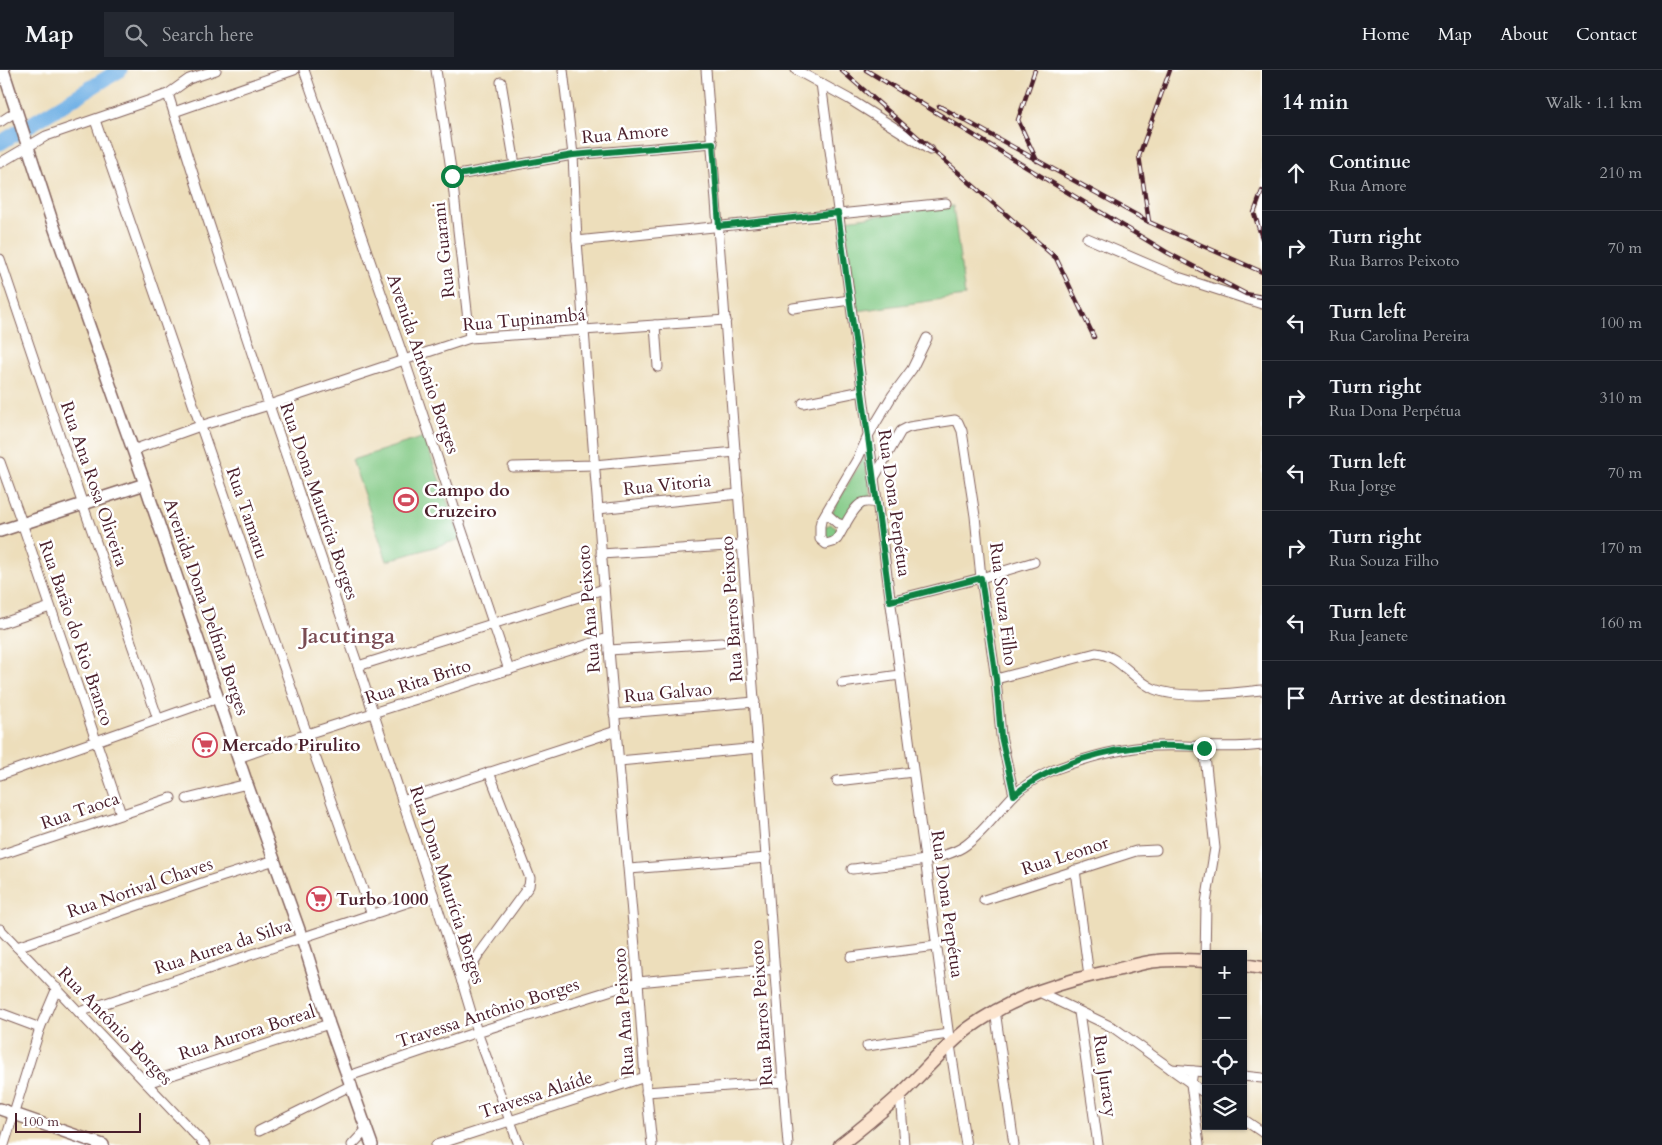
<!DOCTYPE html>
<html lang="en">
<head>
<meta charset="utf-8">
<style>
	body { margin:0; font-family:Cardo,serif; background:#242831; color:#f1f3f6 }
	.controls { position:absolute; right:15px; bottom:15px; display:grid; overflow:hidden; border-radius:0px; box-shadow:0 1px 4px #0004 }
	.controls button { width:45px; height:45px; display:grid; place-items:center; padding:0; border:0; border-bottom:1px solid #363941; background:#171b24; color:#f1f3f6; font:25px sans-serif }
	.scale { position:absolute; left:15px; bottom:12px; width:126px; box-sizing:border-box; padding-left:5px; border:2px solid #4a1f2b; border-top:0; font-size:14px; line-height:18px; white-space:nowrap; color:#4a1f2b; -webkit-text-stroke:4px #fff; paint-order:stroke }
	.stop { position:absolute; width:15px; height:15px; margin:-11px; border:4px solid #0b8043; border-radius:50%; background:#fff }
	.stop.end { background:#0b8043; border-color:#fff; box-shadow:0 1px 5px #0008 }
	.list { margin:0; padding:0; list-style:none }
	h2 { display:flex; justify-content:space-between; align-items:center; height:65px; margin:0; padding:0 20px; font-size:21px }
	h2 small { font-size:16px; font-weight:400; color:#9ea1a6 }
	.list li { display:grid; grid-template-columns:32px 1fr auto; gap:15px; align-items:center; box-sizing:border-box; height:75px; padding:0 20px; border-top:1px solid #363941 }
	.list b { display:block; font-size:19px; white-space:nowrap }
	.list p { margin:0; font-size:16px; white-space:nowrap; color:#9ea1a6 }
	.list em { font-size:16px; font-style:normal; color:#9ea1a6 }
	.icon { flex:none; width:28px; height:28px; fill:none; stroke:currentColor; stroke-width:2; stroke-linecap:round; stroke-linejoin:round }
	.map { position:relative; flex:none; width:1262px; height:1075px; overflow:hidden }
	header { display:flex; align-items:center; gap:30px; box-sizing:border-box; height:70px; padding:0 25px; background:#171b24; border-bottom:1px solid #363941 }
	header strong { font-size:24px }
	nav { display:flex; gap:28px; margin-inline-start:auto; font-size:18px }
	.search { width:350px; height:45px; background:#242831; display:flex; align-items:center; gap:12px; box-sizing:border-box; padding:0 18px; border-radius:0px; color:#9ea1a6; font-size:19px }
	main { display:flex }
	aside { flex:1; background:#171b24 }
	.map>svg:first-child { display:block }
	.green { fill:#83ca86; stroke:#667458 }
	.lines { fill:none; stroke-linecap:round; stroke-linejoin:round }
	.river { stroke:#71b1e5; stroke-width:15 }
	.minor-casing { stroke:#83625d; stroke-width:11 }
	.tertiary-casing { stroke:#83625d; stroke-width:14 }
	.secondary-casing { stroke:#83625d; stroke-width:15 }
	.minor { stroke:#fff; stroke-width:9 }
	.tertiary { stroke:#fff; stroke-width:11 }
	.secondary { stroke:#fce5cf; stroke-width:12 }
	.rail-casing { stroke:#4a1f2b; stroke-width:4.5 }
	.rail { stroke:#fff; stroke-width:2.5; stroke-dasharray:8; stroke-linecap:butt }
	.route { stroke:#0b8043; stroke-width:6 }
	.labels { text-anchor:middle; dominant-baseline:central; stroke-width:5; stroke-linejoin:round; paint-order:stroke }
	.street-label { font-size:18px; fill:#4a1f2b; stroke:#fff }
	.poi-label { font-size:18px; font-weight:bold; fill:#4a1f2b; stroke:#fff; text-anchor:start }
	.district-label { font-size:22px; font-weight:bold; fill:#7a4c53; stroke:#fff }
</style>
</head>
<body>
<header>
<strong>Map</strong>
<div class="search"><svg class="icon" aria-label="search" viewBox="0 0 24 24"><circle cx="10" cy="10" r="6"/><path d="M15 15l6 6"/></svg>Search here</div>
<nav><a>Home</a><a>Map</a><a>About</a><a>Contact</a></nav>
</header>
<main>
<div class="map">
<svg width="1262" height="1075" viewBox="0 0 1262 1075">
	<rect width="100%" height="100%" fill="#fff"/>
	<filter id="ink" filterUnits="userSpaceOnUse"><feTurbulence type="fractalNoise" baseFrequency=".02" numOctaves="2"/><feDisplacementMap in="SourceGraphic" scale="10" xChannelSelector="R" yChannelSelector="G"/><feConvolveMatrix kernelMatrix="1 2 1 2 8 2 1 2 1" color-interpolation-filters="sRGB"/></filter>
	<filter id="wash" filterUnits="userSpaceOnUse"><feTurbulence type="fractalNoise" baseFrequency=".0096" numOctaves="4" result="noise"/><feDisplacementMap in="SourceGraphic" scale="20" xChannelSelector="R" yChannelSelector="G"/><feGaussianBlur stdDeviation="1.12" result="paint"/><feColorMatrix in="noise" values="0 0 0 0 0 0 0 0 0 0 0 0 0 0 0 0 0 1.4 0 .05"/><feComposite in="paint" operator="in"/></filter>
	<g filter="url(#wash)">
		<rect width="100%" height="100%" fill="#eddebb"/>
		<g class="green">
			<polygon points="953,136 965,226 857,241 845,150"/>
			<polygon points="424,367 461,469 387,491 352,390"/>
			<polygon points="864,386 872,430 842,452 832,443"/>
			<polygon points="831,454 836,457 838,464 828,470 824,467 824,457"/>
		</g>
		<g class="lines">
			<polyline class="river" points="0,73 120,0"/>
		</g>
	</g>
	<g filter="url(#ink)">
		<g class="lines">
			<defs>
				<g id="minor">
					<polyline points="304,0 404,289 509,600"/>
					<polyline points="436,0 452,106 470,268"/>
					<polyline points="563,0 573,85 577,171 609,580 638,912 645,1007 652,1075"/>
					<polyline points="706,0 788,1075"/>
					<polyline points="796,0 849,29 930,80"/>
					<polyline points="501,12 515,95"/>
					<polyline points="821,13 950,975 966,1075"/>
					<polyline points="168,24 200,126 269,335 358,596 462,912 477,962 519,1075"/>
					<polyline points="174,42 294,0"/>
					<polyline points="95,50 307,664 372,845"/>
					<polyline points="0,52 17,41"/>
					<polyline points="0,93 46,66 168,24 189,9 216,0"/>
					<polyline points="452,106 573,85 713,73"/>
					<polyline points="1087,168 1178,207 1262,234"/>
					<polyline points="577,171 946,133"/>
					<polyline points="0,189 83,435 158,649"/>
					<polyline points="793,238 850,230"/>
					<polyline points="655,255 658,297"/>
					<polyline points="803,333 862,321"/>
					<polyline points="133,380 200,356 269,335 470,268 726,250"/>
					<polyline points="0,392 22,453 121,744"/>
					<polyline points="513,397 594,395 736,382"/>
					<polyline points="874,408 901,361 909,357 955,350 958,352 962,361 975,446 981,508 996,609 1001,666 1014,725"/>
					<path d="M877,433C872,432 866,431 862,433C852,438 843,460 837,469L833,472L826,474L820,469V456L821,451L858,388L868,366L892,326L912,299L927,268"/>
					<polyline points="598,439 739,424"/>
					<polyline points="826,443 837,453 845,456"/>
					<polyline points="601,484 743,475"/>
					<polyline points="890,531 981,508 1034,492"/>
					<polyline points="0,554 50,537"/>
					<polyline points="609,580 721,573"/>
					<polyline points="358,596 604,519"/>
					<path d="M996,609L1096,583C1119,585 1133,610 1154,619C1181,630 1233,623 1262,620"/>
					<polyline points="842,613 900,605"/>
					<polyline points="614,644 755,632"/>
					<polyline points="1204,677 1215,778 1206,833 1205,891"/>
					<polyline points="238,688 307,664 608,568"/>
					<polyline points="619,691 758,678"/>
					<polyline points="0,705 218,628"/>
					<polyline points="837,711 913,702"/>
					<polyline points="187,729 247,714"/>
					<polyline points="402,731 616,661"/>
					<polyline points="0,785 171,728"/>
					<polyline points="629,799 767,788"/>
					<path d="M852,799C882,795 942,793 966,775C985,761 998,741 1014,725C1026,714 1041,705 1056,699C1088,687 1121,678 1155,676C1191,674 1226,680 1262,675"/>
					<polyline points="1075,800 1089,906"/>
					<polyline points="984,830 1136,781 1156,780"/>
					<polyline points="0,859 205,1075"/>
					<polyline points="17,877 208,811 275,790"/>
					<polyline points="851,887 936,876"/>
					<polyline points="462,912 480,883 529,816 530,808 489,702"/>
					<polyline points="1037,921 1114,958 1206,1024"/>
					<polyline points="995,940 1014,1075"/>
					<polyline points="79,942 433,824"/>
					<polyline points="1079,942 1098,1075"/>
					<polyline points="0,943 40,958"/>
					<polyline points="867,976 948,964"/>
					<polyline points="1171,999 1206,1002"/>
					<polyline points="1193,1001 1191,1014 1199,1075"/>
					<polyline points="349,1006 477,962 638,912 775,899"/>
					<polyline points="1243,1006 1262,1008"/>
					<polyline points="147,1013 329,954"/>
					<polyline points="646,1022 784,1012"/>
					<polyline points="900,1024 904,1075"/>
					<polyline points="1243,1049 1262,1062"/>
					<polyline points="259,1061 352,1015"/>
					<polyline points="4,1075 40,958 57,918"/>
					<polyline points="352,1075 367,1059"/>
					<polyline points="436,1075 645,1007"/>
				</g>
				<g id="tertiary">
					<polyline points="3,0 51,148 145,414 247,714 302,868 329,954 372,1075"/>
					<polyline points="0,461 145,414"/>
					<polyline points="0,1039 103,1075"/>
				</g>
				<g id="secondary">
					<polyline points="1243,895 1262,898"/>
					<path d="M840,1075C861,1059 881,1042 901,1024C924,1002 944,977 969,958C1013,926 1063,911 1116,900C1129,897 1143,892 1157,891C1173,889 1189,890 1206,891"/>
				</g>
			</defs>
			<use href="#minor" class="minor-casing"/>
			<use href="#tertiary" class="tertiary-casing"/>
			<use href="#secondary" class="secondary-casing"/>
			<use href="#minor" class="minor"/>
			<use href="#tertiary" class="tertiary"/>
			<use href="#secondary" class="secondary"/>
			<defs>
				<g id="rail">
					<polyline points="841,0 1056,188 1094,267"/>
					<polyline points="866,0 1168,183 1246,224 1262,227"/>
					<polyline points="1035,0 1018,50 1037,91"/>
					<polyline points="939,36 1149,152 1262,202"/>
					<polyline points="1262,121 1254,143 1262,168"/>
					<polyline points="1149,152 1139,86 1170,0"/>
				</g>
			</defs>
			<use href="#rail" class="rail-casing"/>
			<use href="#rail" class="rail"/>
		</g>
	</g>
	<g class="lines" filter="url(#ink)">
		<path class="route" d="M452,106L573,85L713,73L719,156L838,143L890,531L981,508L996,609L1001,666L1014,725C1051,694 1109,677 1158,676C1173,675 1189,677 1204,678"/>
	</g>
	<defs>
		<symbol id="stadium-ring" viewBox="-11 -11 22 22"><circle r="9.5" fill="#fff" stroke="#d1495b" stroke-width="1.5"/><path d="M0-5a6.5 5 0 1 0 0 10a6.5 5 0 1 0 0-10ZM-3.5-1.8h7v3.6h-7Z" fill="#d1495b"/></symbol>
		<symbol id="supermarket-ring" viewBox="-11 -11 22 22"><circle r="9.5" fill="#fff" stroke="#d1495b" stroke-width="1.5"/><path d="M-6-5.5h2.5l.6 2H6L4.5 2H-2.5L-4.4-4H-6ZM-1.5 3.2a1.3 1.3 0 1 0 .1 0ZM3 3.2a1.3 1.3 0 1 0 .1 0Z" fill="#d1495b"/></symbol>
	</defs>
	<g fill-rule="evenodd">
		<use href="#stadium-ring" x="392" y="416" width="28" height="28"/>
		<use href="#supermarket-ring" x="191" y="661" width="28" height="28"/>
		<use href="#supermarket-ring" x="305" y="815" width="28" height="28"/>
	</g>
	<g class="labels">
		<g class="street-label">
			<text transform="translate(625 64) rotate(-5)">Rua Amore</text>
			<text transform="translate(444 180) rotate(-96)">Rua Guarani</text>
			<text transform="translate(524 250) rotate(-5)">Rua Tupinambá</text>
			<text transform="translate(423 294) rotate(71)">Avenida Antônio Borges</text>
			<text transform="translate(94 414) rotate(71)">Rua Ana Rosa Oliveira</text>
			<text transform="translate(667 415) rotate(-6)">Rua Vitoria</text>
			<text transform="translate(319 431) rotate(71)">Rua Dona Maurícia Borges</text>
			<text transform="translate(894 433) rotate(82)">Rua Dona Perpétua</text>
			<text transform="translate(247 443) rotate(71)">Rua Tamaru</text>
			<text transform="translate(1003 534) rotate(83)">Rua Souza Filho</text>
			<text transform="translate(206 537) rotate(71)">Avenida Dona Delfina Borges</text>
			<text transform="translate(589 539) rotate(-95)">Rua Ana Peixoto</text>
			<text transform="translate(732 539) rotate(-94)">Rua Barros Peixoto</text>
			<text transform="translate(76 563) rotate(71)">Rua Barão do Rio Branco</text>
			<text transform="translate(418 612) rotate(-18)">Rua Rita Brito</text>
			<text transform="translate(668 623) rotate(-5)">Rua Galvao</text>
			<text transform="translate(80 741) rotate(-19)">Rua Taoca</text>
			<text transform="translate(1065 786) rotate(-18)">Rua Leonor</text>
			<text transform="translate(447 815) rotate(72)">Rua Dona Maurícia Borges</text>
			<text transform="translate(140 818) rotate(-19)">Rua Norival Chaves</text>
			<text transform="translate(947 834) rotate(82)">Rua Dona Perpétua</text>
			<text transform="translate(223 877) rotate(-18)">Rua Aurea da Silva</text>
			<text transform="translate(624 942) rotate(-94)">Rua Ana Peixoto</text>
			<text transform="translate(488 943) rotate(-18)">Travessa Antônio Borges</text>
			<text transform="translate(762 943) rotate(-94)">Rua Barros Peixoto</text>
			<text transform="translate(115 956) rotate(46)">Rua Antônio Borges</text>
			<text transform="translate(247 963) rotate(-18)">Rua Aurora Boreal</text>
			<text transform="translate(1105 1006) rotate(82)">Rua Juracy</text>
			<text transform="translate(536 1025) rotate(-18)">Travessa Alaíde</text>
		</g>
		<g class="poi-label">
			<text x="424" y="420">Campo do<tspan x="424" dy="21">Cruzeiro</tspan></text>
			<text x="222" y="675">Mercado Pirulito</text>
			<text x="336" y="829">Turbo 1000</text>
		</g>
		<g class="district-label">
			<text x="348" y="566">Jacutinga</text>
		</g>
	</g>
</svg>
<div class="controls">
<button>+</button>
<button>−</button>
<button><svg class="icon" aria-label="locate" viewBox="0 0 24 24"><circle cx="12" cy="12" r="6"/><path d="M12 2v4M12 18v4M2 12h4M18 12h4"/></svg></button>
<button><svg class="icon" aria-label="layers" viewBox="0 0 24 24"><path d="M12 4l9 5-9 5-9-5zM3 14l9 5 9-5"/></svg></button>
</div>
<div class="scale">100 m</div>
<div class="stop" style="left:452px;top:106px"></div>
<div class="stop end" style="left:1204px;top:678px"></div>
</div>
<aside>
<h2>14 min<small>Walk · 1.1 km</small></h2>
<ul class="list">
<li><svg class="icon" aria-label="ahead" viewBox="0 0 24 24"><path d="M12 20V5M6 11l6-6 6 6"/></svg><div><b>Continue</b><p>Rua Amore</p></div><em>210 m</em></li>
<li><svg class="icon" aria-label="right" viewBox="0 0 24 24"><path d="M7 20v-9h11M14 6l5 5-5 5"/></svg><div><b>Turn right</b><p>Rua Barros Peixoto</p></div><em>70 m</em></li>
<li><svg class="icon" aria-label="left" viewBox="0 0 24 24"><path d="M17 20v-9H6M10 6l-5 5 5 5"/></svg><div><b>Turn left</b><p>Rua Carolina Pereira</p></div><em>100 m</em></li>
<li><svg class="icon" aria-label="right" viewBox="0 0 24 24"><path d="M7 20v-9h11M14 6l5 5-5 5"/></svg><div><b>Turn right</b><p>Rua Dona Perpétua</p></div><em>310 m</em></li>
<li><svg class="icon" aria-label="left" viewBox="0 0 24 24"><path d="M17 20v-9H6M10 6l-5 5 5 5"/></svg><div><b>Turn left</b><p>Rua Jorge</p></div><em>70 m</em></li>
<li><svg class="icon" aria-label="right" viewBox="0 0 24 24"><path d="M7 20v-9h11M14 6l5 5-5 5"/></svg><div><b>Turn right</b><p>Rua Souza Filho</p></div><em>170 m</em></li>
<li><svg class="icon" aria-label="left" viewBox="0 0 24 24"><path d="M17 20v-9H6M10 6l-5 5 5 5"/></svg><div><b>Turn left</b><p>Rua Jeanete</p></div><em>160 m</em></li>
<li><svg class="icon" aria-label="arrive" viewBox="0 0 24 24"><path d="M6 21V4h12l-3 4 3 4H6"/></svg><div><b>Arrive at destination</b></div></li>
</ul>
</aside>
</main>
</body>
</html>
